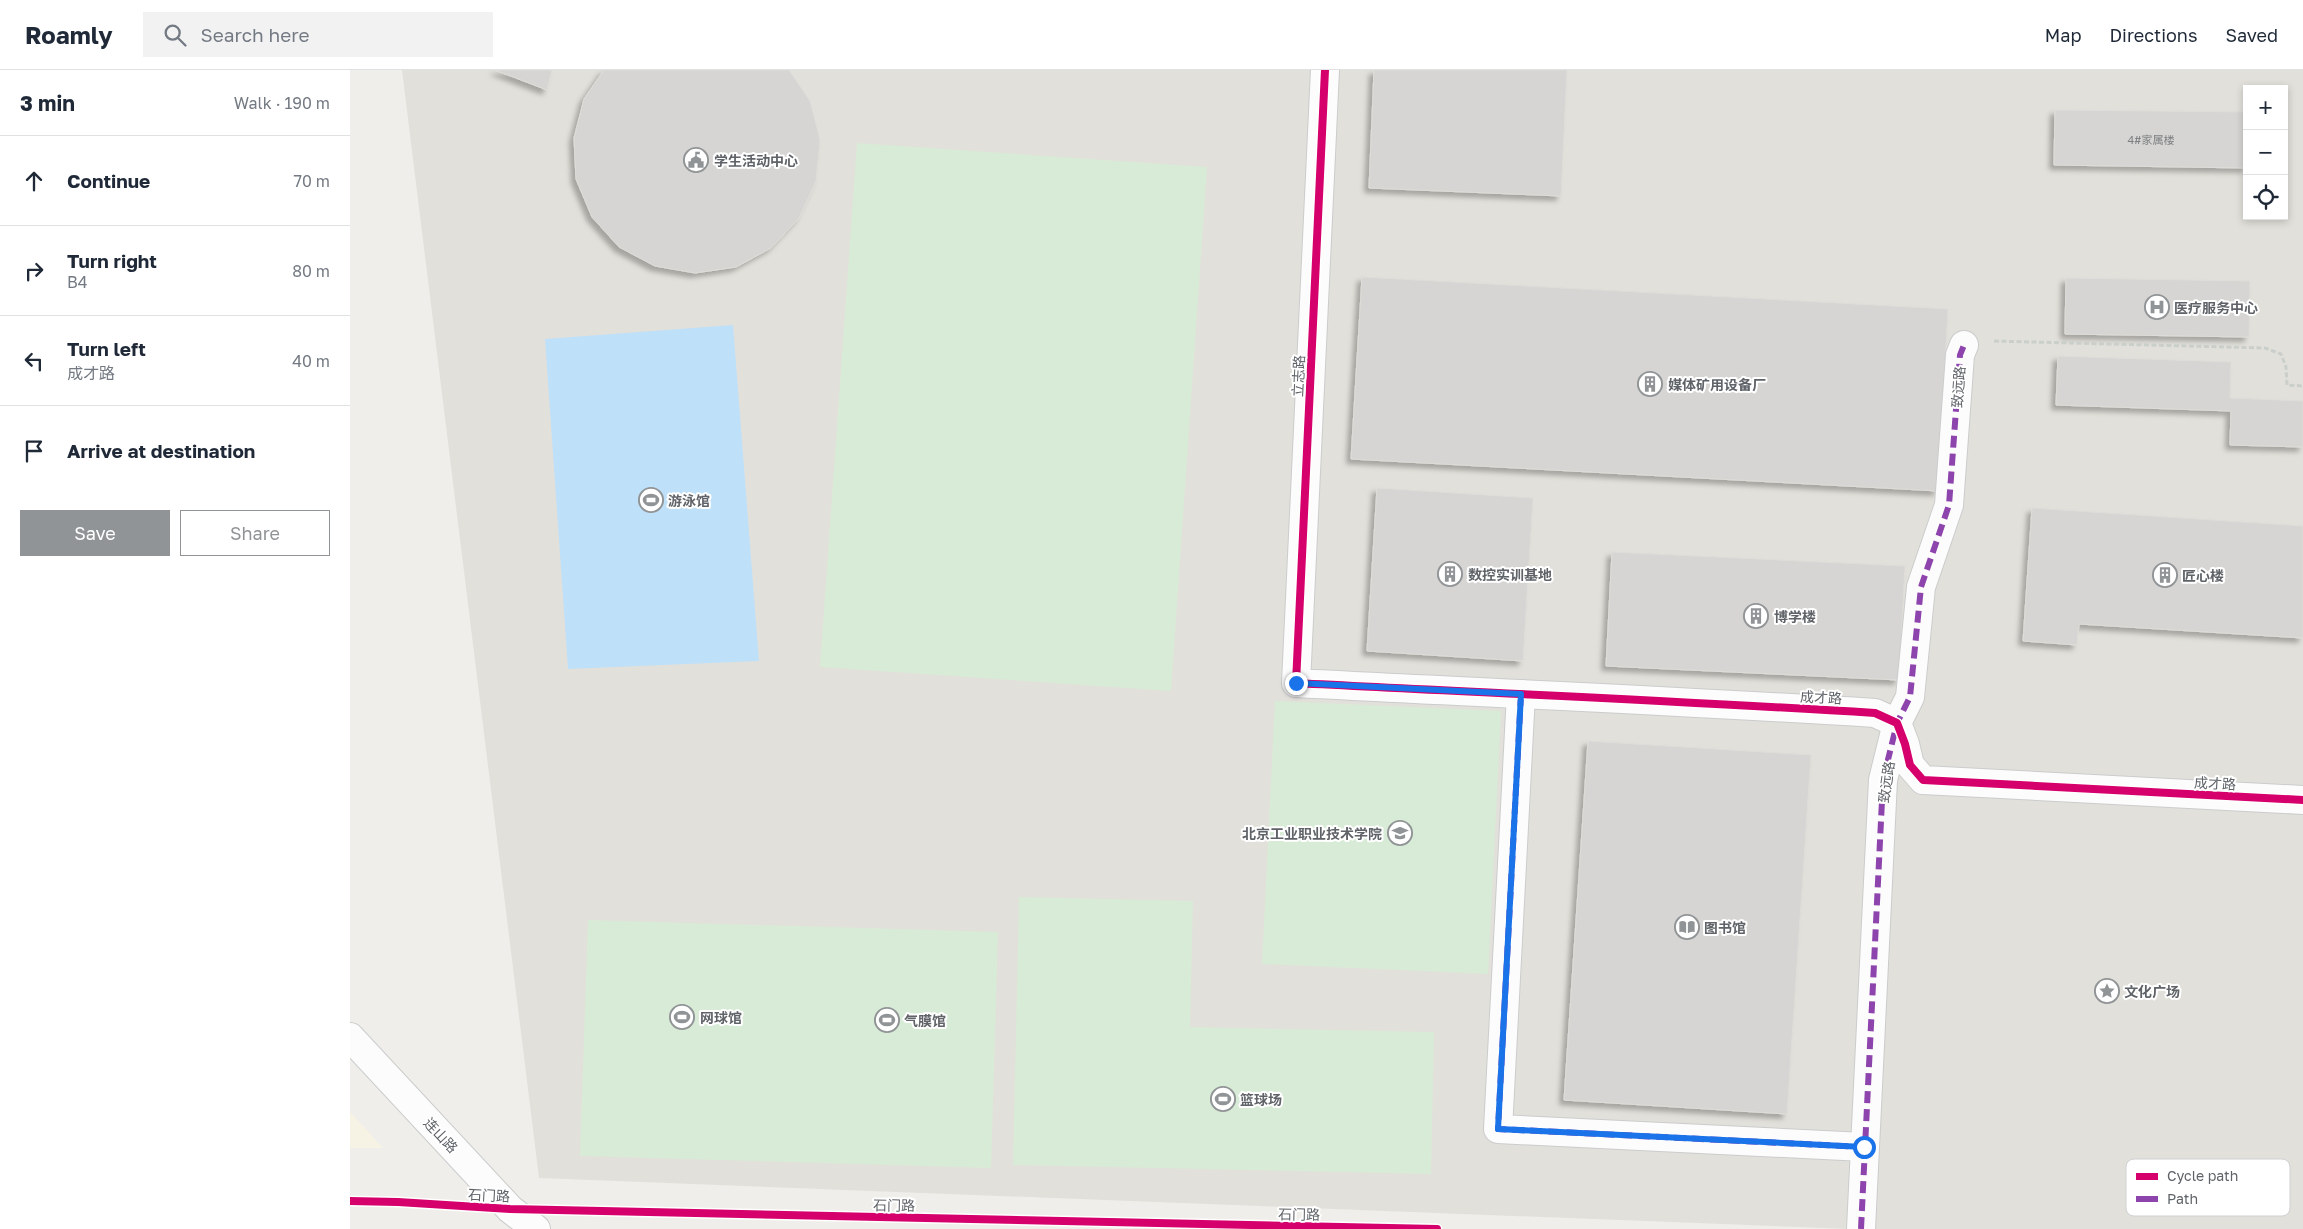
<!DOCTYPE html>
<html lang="en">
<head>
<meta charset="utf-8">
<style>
	body { margin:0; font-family:"Golos Text","Noto Sans SC",sans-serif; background:#f2f2f3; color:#1f2937 }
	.controls { position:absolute; right:15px; top:15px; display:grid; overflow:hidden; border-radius:0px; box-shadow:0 2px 8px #0003 }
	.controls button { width:45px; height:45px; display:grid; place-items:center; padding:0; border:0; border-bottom:1px solid #e0e1e3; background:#fff; color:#1f2937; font:25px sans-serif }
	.stop { position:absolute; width:15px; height:15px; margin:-11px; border:4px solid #1a73e8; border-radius:50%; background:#fff }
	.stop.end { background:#1a73e8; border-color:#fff; box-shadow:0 1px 5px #0008 }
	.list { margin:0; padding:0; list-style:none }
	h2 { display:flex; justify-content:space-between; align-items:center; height:65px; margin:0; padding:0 20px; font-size:21px }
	h2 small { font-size:16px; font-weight:400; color:#747a83 }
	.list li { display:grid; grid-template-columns:32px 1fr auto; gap:15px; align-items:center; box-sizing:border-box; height:90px; padding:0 20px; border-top:1px solid #e0e1e3 }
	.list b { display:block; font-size:19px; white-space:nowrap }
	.list p { margin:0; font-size:16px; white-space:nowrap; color:#747a83 }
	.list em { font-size:16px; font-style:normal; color:#747a83 }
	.actions { display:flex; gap:10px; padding:15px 20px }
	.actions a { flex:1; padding:11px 0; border:1px solid #919496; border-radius:0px; text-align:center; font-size:18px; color:#919496 }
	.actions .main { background:#919496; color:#fff }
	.icon { flex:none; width:28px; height:28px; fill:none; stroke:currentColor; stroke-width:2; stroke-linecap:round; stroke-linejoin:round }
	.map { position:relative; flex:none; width:1953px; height:1159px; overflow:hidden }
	header { display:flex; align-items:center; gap:30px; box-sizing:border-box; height:70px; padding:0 25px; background:#fff; border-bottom:1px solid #e0e1e3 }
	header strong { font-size:24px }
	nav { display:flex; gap:28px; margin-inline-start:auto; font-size:18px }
	.search { width:350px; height:45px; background:#f2f2f3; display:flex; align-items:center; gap:12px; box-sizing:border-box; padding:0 18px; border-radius:0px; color:#747a83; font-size:19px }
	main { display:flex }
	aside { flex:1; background:#fff }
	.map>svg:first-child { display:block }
	.commercial { fill:#f7f3e4 }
	.education { fill:#e2e0da; fill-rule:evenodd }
	.green { fill:#d8ebd6 }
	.water { fill:#bfe0f9 }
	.building { fill:#d6d5d3; stroke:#deddd9; filter:url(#shadow) }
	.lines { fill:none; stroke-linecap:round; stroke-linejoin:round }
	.street-casing { stroke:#cbcccc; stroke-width:30 }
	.path { stroke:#cacfcc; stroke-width:3; stroke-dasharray:5 2.5; stroke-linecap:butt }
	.street { stroke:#fdfcfc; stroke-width:28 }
	.quiet { stroke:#8e44ad; stroke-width:6; stroke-dasharray:12 6; stroke-linecap:butt }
	.cycleway-casing { stroke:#fff; stroke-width:11 }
	.cycleway { stroke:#d6006c; stroke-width:8 }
	.route { stroke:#1a73e8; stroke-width:6 }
	.labels { text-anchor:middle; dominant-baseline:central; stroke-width:4; stroke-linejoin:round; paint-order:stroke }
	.number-label { font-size:11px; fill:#7e8184 }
	.poi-label { font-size:14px; font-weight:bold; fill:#5f6368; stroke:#fff; text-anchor:start }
	.street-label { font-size:14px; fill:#5f6368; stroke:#fff }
	.key { fill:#fff; stroke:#cfd0d2; stroke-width:1 }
	.key-label { font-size:14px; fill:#5f6368 }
</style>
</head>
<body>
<header>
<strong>Roamly</strong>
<div class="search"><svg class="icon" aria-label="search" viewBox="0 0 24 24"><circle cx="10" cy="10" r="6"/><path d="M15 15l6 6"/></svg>Search here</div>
<nav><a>Map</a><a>Directions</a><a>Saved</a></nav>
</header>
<main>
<aside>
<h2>3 min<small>Walk · 190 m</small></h2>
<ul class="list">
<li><svg class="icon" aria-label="ahead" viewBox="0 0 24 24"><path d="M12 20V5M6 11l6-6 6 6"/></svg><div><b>Continue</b></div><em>70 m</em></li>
<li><svg class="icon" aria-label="right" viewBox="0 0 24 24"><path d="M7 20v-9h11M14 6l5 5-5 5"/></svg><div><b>Turn right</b><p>B4</p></div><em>80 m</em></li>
<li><svg class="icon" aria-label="left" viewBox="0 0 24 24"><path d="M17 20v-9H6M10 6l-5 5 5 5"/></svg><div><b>Turn left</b><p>成才路</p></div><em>40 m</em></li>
<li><svg class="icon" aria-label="arrive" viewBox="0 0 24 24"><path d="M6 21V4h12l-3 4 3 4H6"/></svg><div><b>Arrive at destination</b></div></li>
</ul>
<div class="actions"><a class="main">Save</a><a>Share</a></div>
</aside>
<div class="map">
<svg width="1953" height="1159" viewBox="0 0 1953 1159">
	<defs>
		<filter id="shadow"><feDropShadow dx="-4.5" dy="4.5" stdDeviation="2.5" flood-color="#0004"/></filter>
	</defs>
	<rect width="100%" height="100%" fill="#efeeea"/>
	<polygon class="commercial" points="0,1042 33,1078 0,1078"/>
	<path class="education" d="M52,0H1953V1159H1500L189,1108ZM1897,19H1934V146H1897Z"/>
	<g class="green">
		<polygon points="507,73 857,97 821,621 470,597"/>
		<polygon points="925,631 1151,641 1138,904 912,894"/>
		<polygon points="669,827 843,831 840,957 1084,962 1081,1104 663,1095"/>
		<polygon points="238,850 648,862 641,1098 230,1086"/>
	</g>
	<polygon class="water" points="383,255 409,591 218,599 195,269"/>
	<g class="building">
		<polygon points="145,0 202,0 197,20"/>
		<polygon points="254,0 439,0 460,31 470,70 466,111 449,148 421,178 386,197 345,203 305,196 269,177 242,147 226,109 224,68 234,29"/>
		<polygon points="1024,0 1217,0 1211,126 1019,118"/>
		<polygon points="1705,40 1897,42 1897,98 1704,95"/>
		<polygon points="1012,207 1598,239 1588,421 1001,389"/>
		<polygon points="1716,208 1900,211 1899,267 1715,264"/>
		<polygon points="1708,286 1881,292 1880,328 1953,331 1953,377 1880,375 1881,341 1706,335"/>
		<polygon points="1027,418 1183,428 1173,591 1017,581"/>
		<polygon points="1682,438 1953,456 1953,568 1729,554 1727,575 1673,571"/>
		<polygon points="1262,482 1555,496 1549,610 1256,596"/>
		<polygon points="1238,671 1461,685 1437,1044 1214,1030"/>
	</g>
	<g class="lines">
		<defs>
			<g id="street">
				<path d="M975,0L946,613C1139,623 1332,631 1525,643L1547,653L1555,674L1560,695L1573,710L1953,730"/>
				<polyline points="1171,624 1148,1059 1514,1077"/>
				<polyline points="0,967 160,1139 186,1159"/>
				<polyline points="1511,1159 1533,710 1547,653 1560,627 1571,517 1599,435 1610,285 1614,275"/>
			</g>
		</defs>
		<use href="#street" class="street-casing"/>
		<polyline class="path" points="1644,271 1915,278 1931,284 1936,297 1937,315 1953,316"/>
		<use href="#street" class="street"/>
		<g class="quiet">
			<polyline points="1171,624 1148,1059 1514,1077"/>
			<polyline points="1511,1159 1533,710 1547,653 1560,627 1571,517 1599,435 1610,285 1614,275"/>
		</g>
		<defs>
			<g id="cycleway">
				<path d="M975,0L946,613C1139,623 1332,631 1525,643L1547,653L1555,674L1560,695L1573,710L1953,730"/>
				<polyline points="0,1131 48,1132 160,1139 1087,1159"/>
			</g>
		</defs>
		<use href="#cycleway" class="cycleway-casing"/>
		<use href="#cycleway" class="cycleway"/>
	</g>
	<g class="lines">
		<polyline class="route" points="946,613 1171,624 1148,1059 1514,1077"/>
	</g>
	<defs>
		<symbol id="civic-ring" viewBox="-11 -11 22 22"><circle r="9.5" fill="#fff" stroke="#919496" stroke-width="1.5"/><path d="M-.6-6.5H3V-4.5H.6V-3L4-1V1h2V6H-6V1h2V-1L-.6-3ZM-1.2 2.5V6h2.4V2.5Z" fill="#919496"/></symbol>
		<symbol id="hospital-ring" viewBox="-11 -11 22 22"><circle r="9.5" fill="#fff" stroke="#919496" stroke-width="1.5"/><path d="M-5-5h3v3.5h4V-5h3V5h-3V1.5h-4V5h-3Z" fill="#919496"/></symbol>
		<symbol id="building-ring" viewBox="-11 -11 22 22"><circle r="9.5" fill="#fff" stroke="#919496" stroke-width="1.5"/><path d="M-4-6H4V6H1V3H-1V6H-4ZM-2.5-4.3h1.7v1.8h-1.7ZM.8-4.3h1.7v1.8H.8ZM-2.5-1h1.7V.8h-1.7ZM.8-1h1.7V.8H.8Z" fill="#919496"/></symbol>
		<symbol id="stadium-ring" viewBox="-11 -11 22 22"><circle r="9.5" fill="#fff" stroke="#919496" stroke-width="1.5"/><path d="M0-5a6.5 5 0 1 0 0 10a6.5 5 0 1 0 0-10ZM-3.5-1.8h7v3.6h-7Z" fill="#919496"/></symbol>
		<symbol id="university-ring" viewBox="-11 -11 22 22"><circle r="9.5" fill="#fff" stroke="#919496" stroke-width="1.5"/><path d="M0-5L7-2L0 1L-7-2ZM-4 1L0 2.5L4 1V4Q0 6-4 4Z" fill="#919496"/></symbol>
		<symbol id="library-ring" viewBox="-11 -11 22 22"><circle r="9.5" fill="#fff" stroke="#919496" stroke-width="1.5"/><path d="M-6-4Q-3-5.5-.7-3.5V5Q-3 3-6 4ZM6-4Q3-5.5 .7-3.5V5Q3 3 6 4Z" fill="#919496"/></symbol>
		<symbol id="sight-ring" viewBox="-11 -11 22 22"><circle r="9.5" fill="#fff" stroke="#919496" stroke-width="1.5"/><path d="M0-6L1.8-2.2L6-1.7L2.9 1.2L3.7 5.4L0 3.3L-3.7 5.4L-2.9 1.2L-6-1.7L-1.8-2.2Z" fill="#919496"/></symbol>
	</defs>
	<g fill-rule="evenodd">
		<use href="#civic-ring" x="332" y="76" width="28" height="28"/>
		<use href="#hospital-ring" x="1793" y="223" width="28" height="28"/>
		<use href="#building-ring" x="1286" y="300" width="28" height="28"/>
		<use href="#stadium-ring" x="287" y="416" width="28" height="28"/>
		<use href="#building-ring" x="1086" y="490" width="28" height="28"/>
		<use href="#building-ring" x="1801" y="491" width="28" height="28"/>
		<use href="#building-ring" x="1392" y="532" width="28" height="28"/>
		<use href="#university-ring" x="1036" y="749" width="28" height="28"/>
		<use href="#library-ring" x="1323" y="843" width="28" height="28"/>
		<use href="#sight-ring" x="1743" y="907" width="28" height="28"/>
		<use href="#stadium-ring" x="318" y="933" width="28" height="28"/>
		<use href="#stadium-ring" x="523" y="936" width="28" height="28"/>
		<use href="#stadium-ring" x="859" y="1015" width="28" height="28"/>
	</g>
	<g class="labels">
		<g class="number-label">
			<text x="1801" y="69">4#家属楼</text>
		</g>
		<g class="poi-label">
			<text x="364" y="90">学生活动中心</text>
			<text x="1824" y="237">医疗服务中心</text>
			<text x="1318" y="314">媒体矿用设备厂</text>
			<text x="318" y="430">游泳馆</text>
			<text x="1118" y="504">数控实训基地</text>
			<text x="1832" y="505">匠心楼</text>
			<text x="1424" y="546">博学楼</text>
			<text x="1032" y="763" text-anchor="end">北京工业职业技术学院</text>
			<text x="1354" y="857">图书馆</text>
			<text x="1774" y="921">文化广场</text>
			<text x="350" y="947">网球馆</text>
			<text x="554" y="950">气膜馆</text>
			<text x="890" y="1029">篮球场</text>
		</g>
		<g class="street-label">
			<text transform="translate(948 306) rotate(-87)">立志路</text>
			<text transform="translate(1608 317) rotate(-86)">致远路</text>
			<text transform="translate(1471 627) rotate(3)">成才路</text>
			<text transform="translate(1536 712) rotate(-82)">致远路</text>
			<text transform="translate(1865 713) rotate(3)">成才路</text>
			<text transform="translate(91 1065) rotate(47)">连山路</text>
			<text transform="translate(139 1125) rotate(3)">石门路</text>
			<text transform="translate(544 1135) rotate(1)">石门路</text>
			<text transform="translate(949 1144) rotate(1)">石门路</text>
		</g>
	</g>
	<rect x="1776" y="1089" width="164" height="57" rx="8" class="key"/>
	<rect x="1786" y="1103" width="22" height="7" fill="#d6006c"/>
	<rect x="1786" y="1126" width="22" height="6" fill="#8e44ad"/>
	<g class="key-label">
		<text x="1817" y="1111">Cycle path</text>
		<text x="1817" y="1134">Path</text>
	</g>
</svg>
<div class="controls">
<button>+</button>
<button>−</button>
<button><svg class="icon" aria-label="locate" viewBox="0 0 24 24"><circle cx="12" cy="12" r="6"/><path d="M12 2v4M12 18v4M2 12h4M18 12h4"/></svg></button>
</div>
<div class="stop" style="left:1514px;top:1077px"></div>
<div class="stop end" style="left:946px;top:613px"></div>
</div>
</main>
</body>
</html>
